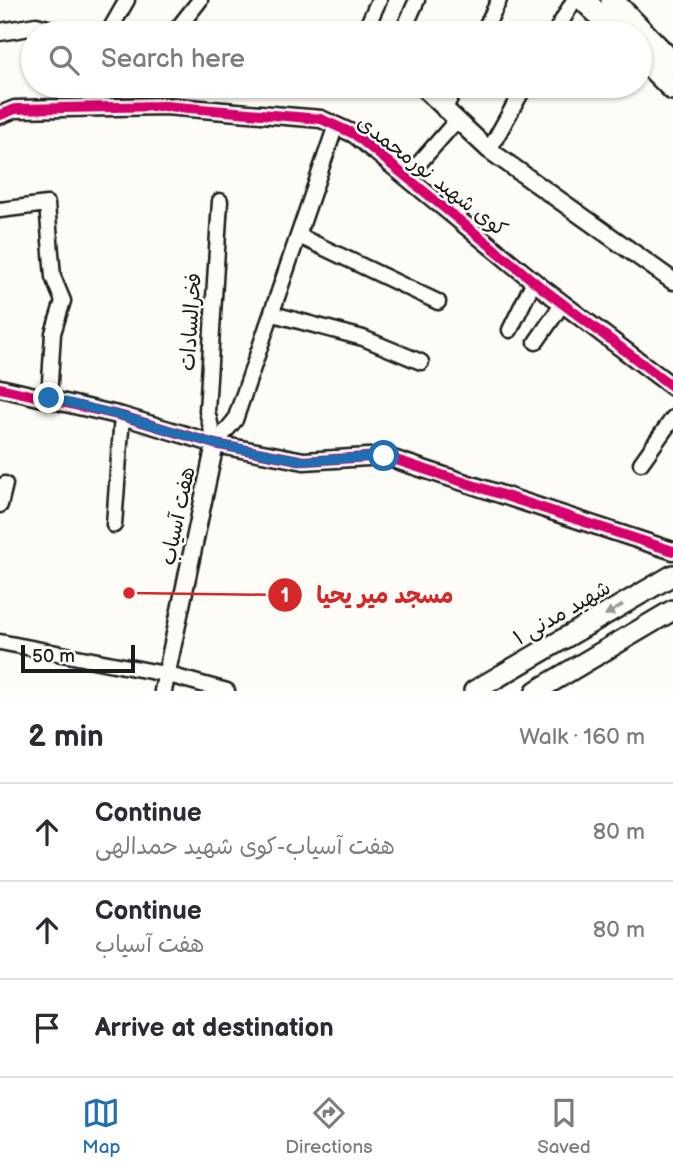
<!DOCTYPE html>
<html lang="en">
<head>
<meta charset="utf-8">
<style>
	body { margin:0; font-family:"Balsamiq Sans","Playpen Sans Arabic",sans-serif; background:#f2f2f3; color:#2b2b33 }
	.scale { position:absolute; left:21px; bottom:18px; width:114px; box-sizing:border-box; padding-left:7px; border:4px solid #1c1c1c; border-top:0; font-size:19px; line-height:24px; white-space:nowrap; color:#1c1c1c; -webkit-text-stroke:5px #fdfcf7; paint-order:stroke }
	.stop { position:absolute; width:21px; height:21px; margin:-16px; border:5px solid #1f6fb2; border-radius:50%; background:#fff }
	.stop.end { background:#1f6fb2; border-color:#fff; box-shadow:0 2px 7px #0008 }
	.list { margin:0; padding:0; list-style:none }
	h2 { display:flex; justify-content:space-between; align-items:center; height:91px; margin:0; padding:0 28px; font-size:30px }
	h2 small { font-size:23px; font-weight:400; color:#7c7c81 }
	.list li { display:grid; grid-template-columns:46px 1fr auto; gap:21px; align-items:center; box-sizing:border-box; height:98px; padding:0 28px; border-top:2px solid #e1e1e2 }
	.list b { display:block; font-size:26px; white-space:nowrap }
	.list p { margin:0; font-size:23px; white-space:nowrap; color:#7c7c81 }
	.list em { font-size:23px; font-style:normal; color:#7c7c81 }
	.icon { flex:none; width:38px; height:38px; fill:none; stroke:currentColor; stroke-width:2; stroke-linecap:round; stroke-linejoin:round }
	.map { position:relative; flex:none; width:673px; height:691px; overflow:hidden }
	.search { position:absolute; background:#fff; box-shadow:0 2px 5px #0004; left:21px; right:21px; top:21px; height:77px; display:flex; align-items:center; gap:18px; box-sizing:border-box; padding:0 24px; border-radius:38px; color:#7c7c81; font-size:26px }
	.sheet { height:385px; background:#fff }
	nav { display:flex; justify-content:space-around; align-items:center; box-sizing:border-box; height:98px; border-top:2px solid #e1e1e2; background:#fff; font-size:19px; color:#7c7c81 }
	nav a { display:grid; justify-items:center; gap:4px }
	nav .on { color:#1f6fb2 }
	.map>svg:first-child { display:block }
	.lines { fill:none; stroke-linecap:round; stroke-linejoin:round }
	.minor-casing { stroke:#1c1c1c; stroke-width:19 }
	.tertiary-casing { stroke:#1c1c1c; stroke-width:21 }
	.secondary-casing { stroke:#1c1c1c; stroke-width:24 }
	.primary-casing { stroke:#1c1c1c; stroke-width:26 }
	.minor { stroke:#fdfcf7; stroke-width:14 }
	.tertiary { stroke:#fdfcf7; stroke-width:16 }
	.secondary { stroke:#fdfcf7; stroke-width:19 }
	.primary { stroke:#fdfcf7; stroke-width:21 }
	.cycleway-casing { stroke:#fdfcf7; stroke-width:15 }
	.cycleway { stroke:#d6006c; stroke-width:10 }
	.oneway { fill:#989794 }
	.route { stroke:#1f6fb2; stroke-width:9 }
	.labels { text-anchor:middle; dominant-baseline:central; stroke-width:5; stroke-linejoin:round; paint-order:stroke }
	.street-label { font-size:21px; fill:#1c1c1c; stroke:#fdfcf7 }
	.leader { fill:none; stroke:#d62828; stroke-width:2.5 }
	.callout-dot { fill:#d62828; stroke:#fdfcf7; stroke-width:2.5 }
	.mark-label { font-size:21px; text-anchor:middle; font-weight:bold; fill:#fff }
	.callout-label { font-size:23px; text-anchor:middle; font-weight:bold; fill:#d62828; stroke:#fdfcf7; stroke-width:5; stroke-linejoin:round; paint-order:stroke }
</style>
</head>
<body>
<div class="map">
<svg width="673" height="691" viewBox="0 0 673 691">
	<rect width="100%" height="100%" fill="#fdfcf7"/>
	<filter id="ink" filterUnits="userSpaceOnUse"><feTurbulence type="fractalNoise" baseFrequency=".0143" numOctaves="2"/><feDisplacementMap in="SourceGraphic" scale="14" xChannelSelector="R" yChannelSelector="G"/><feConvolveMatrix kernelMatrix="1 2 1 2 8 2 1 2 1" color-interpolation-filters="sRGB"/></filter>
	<g filter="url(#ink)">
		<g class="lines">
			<defs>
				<g id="minor">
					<polyline points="108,33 127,0"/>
					<polyline points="174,33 200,0"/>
					<polyline points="364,33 379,0"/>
					<polyline points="402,33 417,0"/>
					<polyline points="483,33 499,0"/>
					<polyline points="555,33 574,0"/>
					<polyline points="444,110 456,86"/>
					<polyline points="489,150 525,86"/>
					<polyline points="407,177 456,121"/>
					<polyline points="0,210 47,204 53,277 63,301 53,333 49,398"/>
					<polyline points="299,236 438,302"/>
					<polyline points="273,314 363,338 421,362"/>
					<polyline points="510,330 534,281"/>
					<polyline points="536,342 563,303"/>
					<polyline points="215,444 235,420 336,125"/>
					<polyline points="215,444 207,411 220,201"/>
					<polyline points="641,463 673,418"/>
					<polyline points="0,505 5,484"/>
					<polyline points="114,525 122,416"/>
					<polyline points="0,642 165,674 227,691"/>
				</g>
				<g id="tertiary">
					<polyline points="0,32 36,26 63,33"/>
					<polyline points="421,86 489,150 673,281"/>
					<polyline points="0,115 15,109 165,106 321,119 354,134 542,288 673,387"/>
					<polyline points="0,388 122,416 215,444 304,461 384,456 673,551"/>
					<polyline points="163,691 215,444"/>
				</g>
				<g id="secondary">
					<polyline points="474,691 673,575"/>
					<polyline points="536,691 673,610"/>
				</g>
				<g id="primary">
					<polyline points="584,0 617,33"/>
					<polyline points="612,0 673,63"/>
					<polyline points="640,56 673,89"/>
				</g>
			</defs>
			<use href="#minor" class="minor-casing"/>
			<use href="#tertiary" class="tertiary-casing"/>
			<use href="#secondary" class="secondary-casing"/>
			<use href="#primary" class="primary-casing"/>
			<use href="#minor" class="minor"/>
			<use href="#tertiary" class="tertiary"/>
			<use href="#secondary" class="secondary"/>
			<use href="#primary" class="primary"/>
			<defs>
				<g id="cycleway">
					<polyline points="0,115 15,109 165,106 321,119 354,134 542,288 673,387"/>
					<polyline points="0,388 122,416 215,444 304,461 384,456 673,551"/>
				</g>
			</defs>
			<use href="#cycleway" class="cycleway-casing"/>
			<use href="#cycleway" class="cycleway"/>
		</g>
		<defs><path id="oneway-solid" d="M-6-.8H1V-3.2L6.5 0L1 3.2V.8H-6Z" transform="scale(1.75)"/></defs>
		<use class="oneway" href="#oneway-solid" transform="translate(614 610) rotate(150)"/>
	</g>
	<g class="lines" filter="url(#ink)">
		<polyline class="route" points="49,398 122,416 215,444 304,461 384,456"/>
	</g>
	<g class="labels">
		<g class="street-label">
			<text transform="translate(432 176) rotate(38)">کوی شهید نورمحمدی</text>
			<text transform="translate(191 322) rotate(-86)">فخرالسادات</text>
			<text transform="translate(178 516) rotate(-78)">هفت آسیاب</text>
			<text transform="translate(562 613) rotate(-30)">شهید مدنی ۱</text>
		</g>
	</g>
	<path class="leader" d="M129 593L285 595"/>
	<g class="callout-dot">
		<circle cx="129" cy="593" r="7"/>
		<circle cx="285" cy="595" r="18"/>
	</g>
	<g class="mark-label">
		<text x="285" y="602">1</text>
	</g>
	<g class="callout-label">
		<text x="385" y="603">مسجد میر یحیا</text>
	</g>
</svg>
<div class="scale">50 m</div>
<div class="stop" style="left:384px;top:456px"></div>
<div class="stop end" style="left:49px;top:398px"></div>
<div class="search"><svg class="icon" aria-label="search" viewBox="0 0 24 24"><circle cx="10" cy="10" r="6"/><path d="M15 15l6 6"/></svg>Search here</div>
</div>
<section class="sheet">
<h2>2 min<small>Walk · 160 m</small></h2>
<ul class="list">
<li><svg class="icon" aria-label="ahead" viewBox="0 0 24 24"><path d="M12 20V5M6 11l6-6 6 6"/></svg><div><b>Continue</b><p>هفت آسیاب-کوی شهید حمدالهی</p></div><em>80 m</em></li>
<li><svg class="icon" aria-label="ahead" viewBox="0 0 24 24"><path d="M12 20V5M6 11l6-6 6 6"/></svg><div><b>Continue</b><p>هفت آسیاب</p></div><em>80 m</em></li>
<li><svg class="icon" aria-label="arrive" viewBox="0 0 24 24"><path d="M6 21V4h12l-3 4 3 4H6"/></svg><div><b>Arrive at destination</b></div></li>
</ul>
</section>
<nav>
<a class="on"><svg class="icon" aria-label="map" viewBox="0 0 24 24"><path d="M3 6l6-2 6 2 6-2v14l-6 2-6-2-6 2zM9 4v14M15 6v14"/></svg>Map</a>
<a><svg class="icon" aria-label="directions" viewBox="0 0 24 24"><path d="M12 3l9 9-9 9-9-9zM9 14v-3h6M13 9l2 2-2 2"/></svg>Directions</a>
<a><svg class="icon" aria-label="saved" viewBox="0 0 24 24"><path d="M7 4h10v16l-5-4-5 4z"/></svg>Saved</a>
</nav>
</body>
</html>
